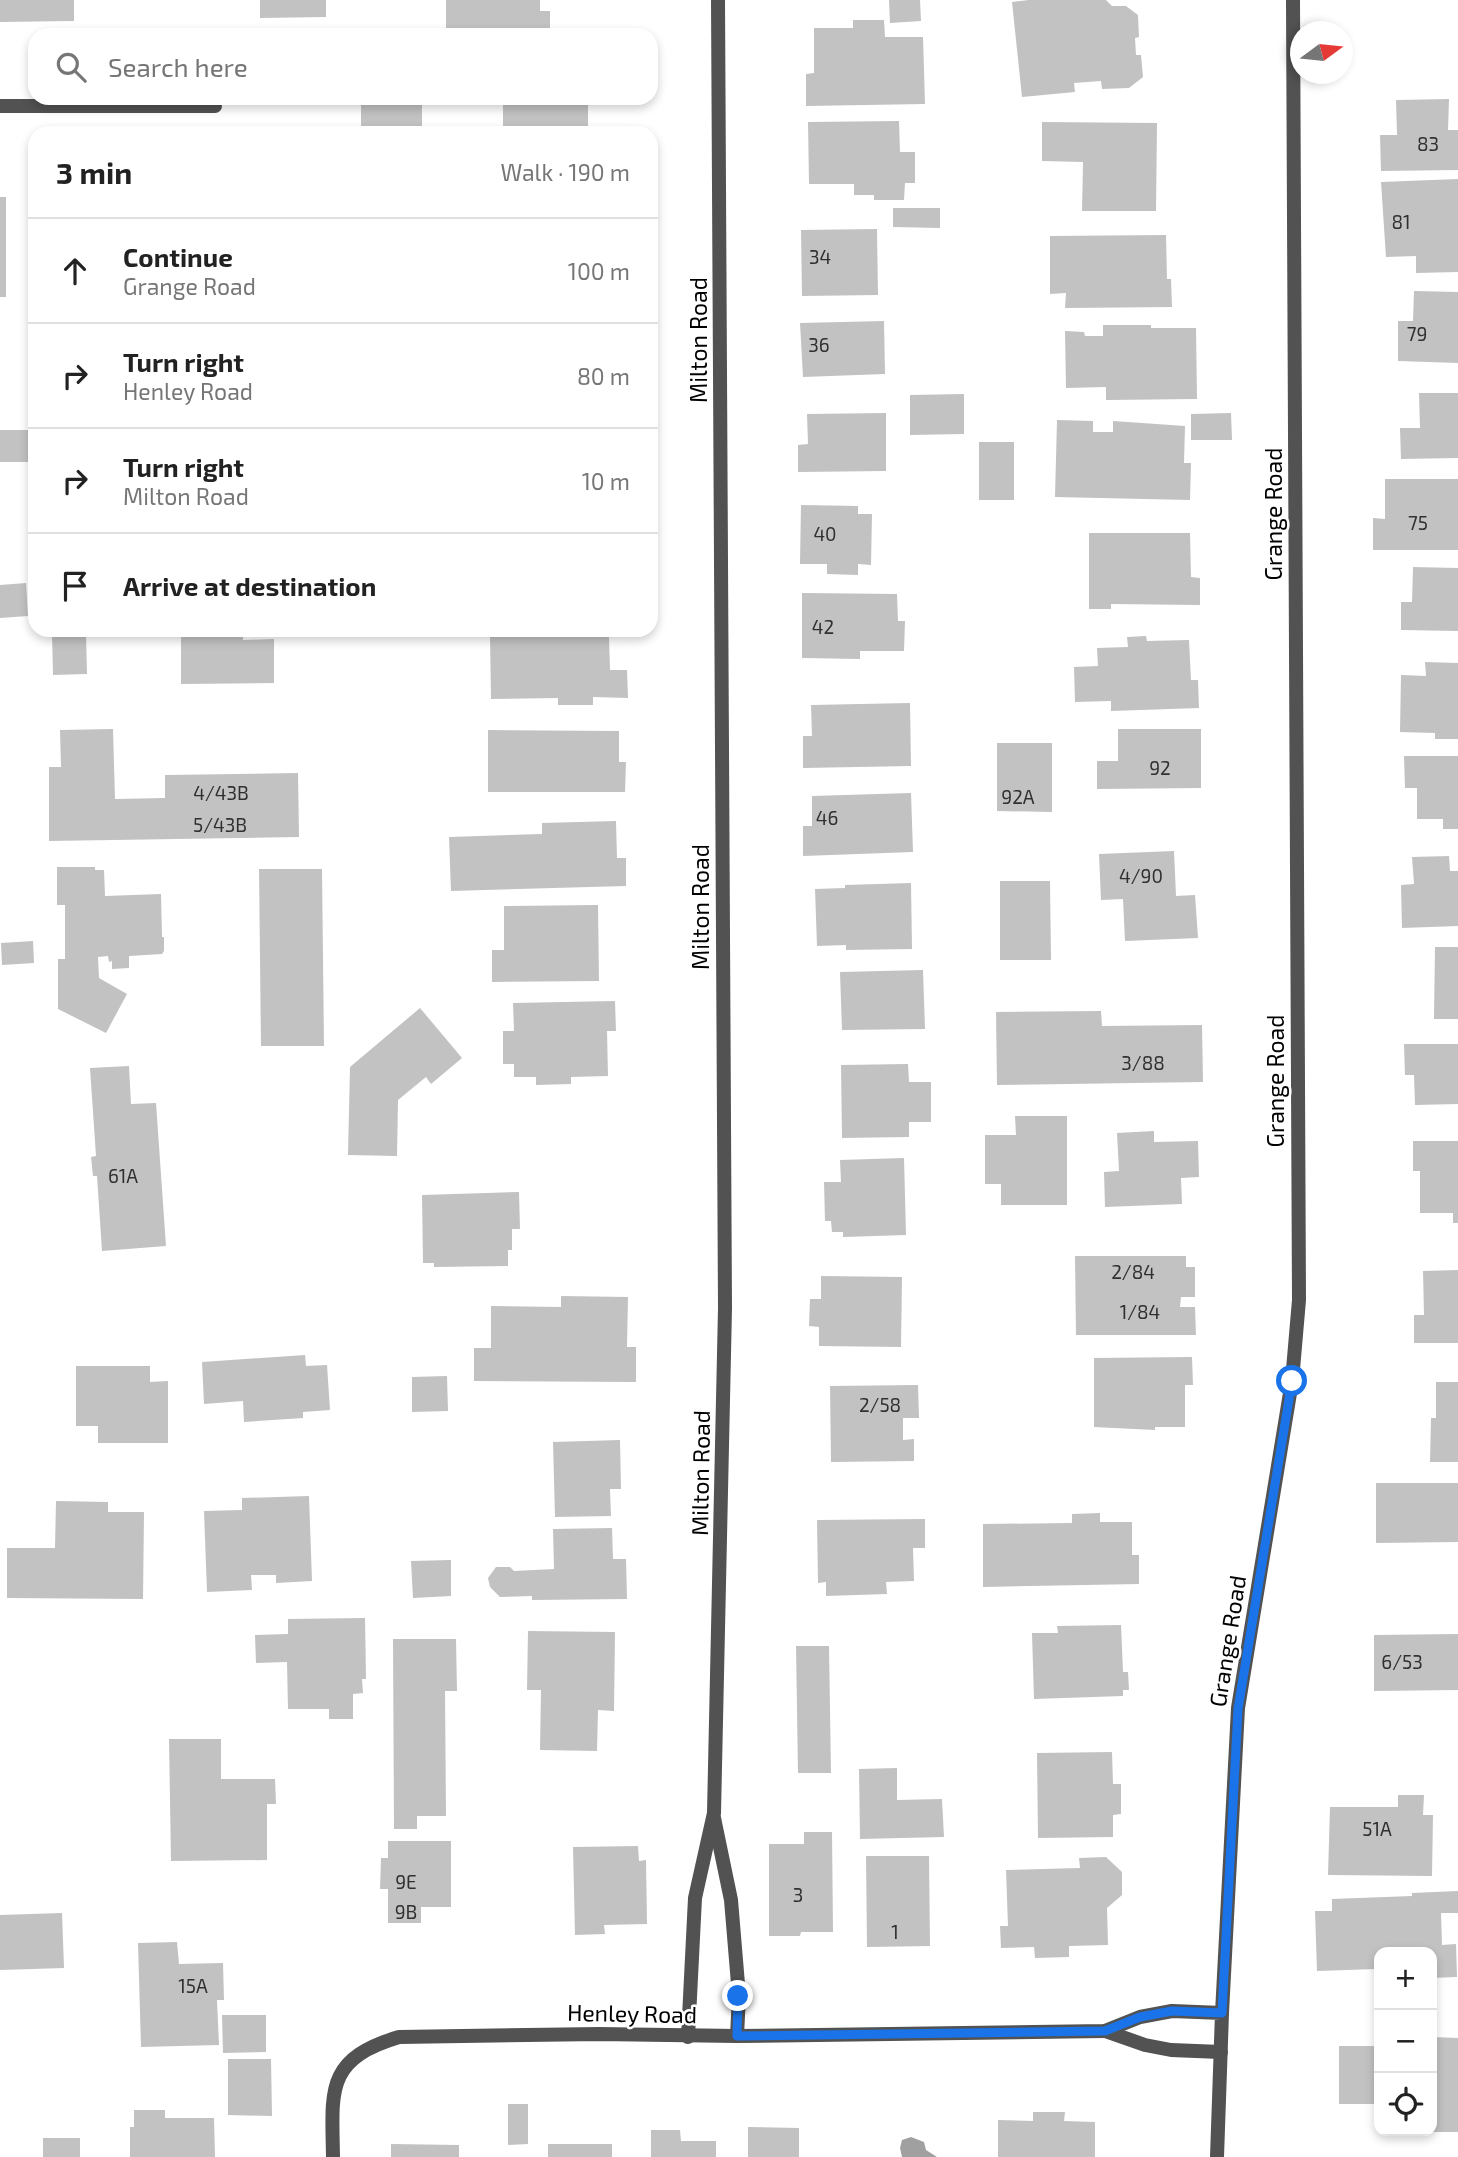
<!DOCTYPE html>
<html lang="en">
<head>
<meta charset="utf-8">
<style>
	body { margin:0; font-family:"Exo 2",sans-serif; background:#f6f6f6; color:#222 }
	.controls { position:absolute; right:21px; bottom:21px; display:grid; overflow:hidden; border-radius:14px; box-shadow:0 4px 10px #0003 }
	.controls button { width:63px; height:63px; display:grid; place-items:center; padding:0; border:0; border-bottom:2px solid #e0e0e0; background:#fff; color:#222; font:35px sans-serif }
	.compass { position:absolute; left:1290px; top:21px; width:63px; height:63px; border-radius:50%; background:#fff; box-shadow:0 4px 10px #0003; rotate:75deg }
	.stop { position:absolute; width:21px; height:21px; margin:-16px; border:5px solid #1a73e8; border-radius:50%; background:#fff }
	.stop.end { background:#1a73e8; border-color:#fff; box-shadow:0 2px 7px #0008 }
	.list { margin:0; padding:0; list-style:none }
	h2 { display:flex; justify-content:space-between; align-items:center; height:91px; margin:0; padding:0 28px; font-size:30px }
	h2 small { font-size:23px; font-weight:400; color:#767676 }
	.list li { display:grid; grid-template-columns:46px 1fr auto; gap:21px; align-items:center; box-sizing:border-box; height:105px; padding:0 28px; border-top:2px solid #e0e0e0 }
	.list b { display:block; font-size:26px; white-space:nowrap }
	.list p { margin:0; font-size:23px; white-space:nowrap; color:#767676 }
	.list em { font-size:23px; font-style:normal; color:#767676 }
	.icon { flex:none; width:38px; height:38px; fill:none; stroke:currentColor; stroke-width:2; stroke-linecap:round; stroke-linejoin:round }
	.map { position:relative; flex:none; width:1458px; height:2157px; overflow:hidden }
	.search { position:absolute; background:#fff; box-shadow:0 4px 10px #0003; left:28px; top:28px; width:630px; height:77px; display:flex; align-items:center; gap:18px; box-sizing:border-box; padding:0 24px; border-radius:21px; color:#767676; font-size:26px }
	.panel { position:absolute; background:#fff; box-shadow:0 4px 10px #0003; left:28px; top:126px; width:630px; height:511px; border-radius:21px }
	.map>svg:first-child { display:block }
	.water { fill:#a0a0a0 }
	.building { fill:#c2c2c2 }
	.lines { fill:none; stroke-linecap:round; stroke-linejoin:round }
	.minor { stroke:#525252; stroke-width:14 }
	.tertiary { stroke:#525252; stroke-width:14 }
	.route { stroke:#1a73e8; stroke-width:9 }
	.labels { text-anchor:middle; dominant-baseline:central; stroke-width:5; stroke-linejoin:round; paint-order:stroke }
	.number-label { font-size:19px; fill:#303030 }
	.street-label { font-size:23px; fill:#000; stroke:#fff }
</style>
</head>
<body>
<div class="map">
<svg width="1458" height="2157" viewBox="0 0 1458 2157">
	<rect width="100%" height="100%" fill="#fff"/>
	<polygon class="water" points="911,2137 924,2142 926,2150 937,2157 902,2157 900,2148 902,2140"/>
	<g class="building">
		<polygon points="0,0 74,0 74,21 0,22"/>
		<polygon points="260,0 326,0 326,17 260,18"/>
		<polygon points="446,0 540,0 540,11 550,11 550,35 446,35"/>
		<polygon points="889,0 920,0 921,21 890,23"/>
		<polygon points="1029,0 1106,0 1112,6 1126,6 1138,15 1139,37 1135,38 1136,55 1141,55 1143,77 1129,88 1102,89 1101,81 1074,83 1075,92 1022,97 1012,2"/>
		<polygon points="853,20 884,20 885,37 923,37 925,104 806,106 806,74 814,73 814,28 853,28"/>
		<rect x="361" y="98" width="61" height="35"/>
		<rect x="503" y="98" width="85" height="35"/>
		<polygon points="1449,99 1448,130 1458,130 1458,170 1381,171 1380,135 1397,135 1396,100"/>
		<polygon points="899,121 900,152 915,152 915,183 905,183 904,200 874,200 874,195 854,195 854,184 809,184 808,122"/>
		<polygon points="1042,122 1157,123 1156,211 1082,211 1083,162 1042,161"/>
		<polygon points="1458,179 1458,272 1416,273 1416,256 1386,257 1381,182"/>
		<rect x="31" y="190" width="4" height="114"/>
		<rect x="0" y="197" width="6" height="100"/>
		<polygon points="893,208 940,208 940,228 893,227"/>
		<polygon points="877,229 878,295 802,296 801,230"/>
		<polygon points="1166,235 1167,279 1171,279 1172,307 1065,308 1066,293 1050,294 1050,236"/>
		<polygon points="1414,291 1458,292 1458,363 1398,361 1398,321 1413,321"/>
		<polygon points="884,321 885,374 803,377 800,323"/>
		<polygon points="1103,325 1151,325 1151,328 1196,328 1197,399 1106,400 1106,387 1066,388 1065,331 1084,332 1085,336 1103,336"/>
		<polygon points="1419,393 1458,393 1458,458 1401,459 1400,428 1420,428"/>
		<polygon points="964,394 964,434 910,435 910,395"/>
		<polygon points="886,413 886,471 798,472 798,445 808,444 807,414"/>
		<polygon points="1231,413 1232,440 1191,440 1191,414"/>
		<polygon points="1057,420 1093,421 1093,432 1113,432 1113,421 1185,426 1184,463 1191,463 1190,500 1055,497"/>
		<rect x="0" y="430" width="29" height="32"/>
		<rect x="979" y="442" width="35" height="58"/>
		<polygon points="1385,479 1458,479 1458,550 1373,550 1373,518 1385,519"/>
		<polygon points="801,505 858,506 858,514 872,514 871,565 858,564 858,575 827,574 827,564 800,564"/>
		<polygon points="1089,533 1190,533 1191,577 1200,578 1200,605 1111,604 1111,609 1089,609"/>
		<polygon points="1413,567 1458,568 1458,631 1401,630 1401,602 1412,602"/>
		<polygon points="26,583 28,616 0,618 0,585"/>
		<polygon points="802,593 897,594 898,621 905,621 904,651 860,651 860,659 802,658"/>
		<polygon points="181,630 243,630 243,640 274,639 274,683 181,684"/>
		<polygon points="52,634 86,634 87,674 53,675"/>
		<polygon points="1146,636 1147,641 1189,640 1191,680 1198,680 1199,708 1111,711 1111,701 1075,702 1074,667 1098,666 1097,648 1128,647 1127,637"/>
		<polygon points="490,637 609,637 610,670 627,670 628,698 593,697 593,705 558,705 558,698 491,699"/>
		<polygon points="1425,662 1458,663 1458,739 1435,739 1435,733 1400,732 1401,675 1426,676"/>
		<polygon points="910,703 911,766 803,768 803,736 812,736 811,705"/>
		<polygon points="113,729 115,799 165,798 165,775 298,773 299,837 49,841 49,767 61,767 60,730"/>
		<polygon points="1118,729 1201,729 1201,788 1097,789 1097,761 1118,761"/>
		<polygon points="488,730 619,731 619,762 626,762 625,792 488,792"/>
		<polygon points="997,743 1052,743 1052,812 997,811"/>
		<polygon points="1404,756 1458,756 1458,829 1443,829 1443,819 1417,819 1417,788 1405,788"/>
		<polygon points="911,793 913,852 803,856 803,826 812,826 812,796"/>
		<polygon points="616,821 617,858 626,858 626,886 451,891 449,837 542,834 542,823"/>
		<polygon points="1174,851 1176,896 1195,895 1198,938 1125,941 1123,899 1101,900 1099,854"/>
		<polygon points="1449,856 1450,871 1458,871 1458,926 1402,928 1401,885 1414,884 1412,857"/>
		<polygon points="57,867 95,867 95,870 104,870 105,896 161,894 162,937 164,937 164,951 162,954 129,956 129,968 112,969 112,961 109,962 108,956 98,957 99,978 127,994 106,1033 58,1009 58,959 65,959 65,905 57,905"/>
		<polygon points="259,869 322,869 324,1046 261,1046"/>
		<polygon points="1000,881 1050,881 1051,960 1000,960"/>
		<polygon points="911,883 912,949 846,950 846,945 817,946 815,889 845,888 845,885"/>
		<polygon points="598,905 599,981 492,982 492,950 504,950 504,906"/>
		<polygon points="33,941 34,963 2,965 1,943"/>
		<polygon points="1435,947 1458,947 1458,1019 1434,1019"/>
		<polygon points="923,970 925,1029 842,1030 840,972"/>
		<polygon points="615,1001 616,1031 607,1031 608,1076 571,1077 571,1084 536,1085 536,1077 514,1077 514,1064 503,1064 503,1031 514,1031 513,1003"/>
		<polygon points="420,1008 462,1058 431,1084 426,1077 398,1100 397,1156 348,1155 350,1067"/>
		<polygon points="1101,1011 1102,1026 1202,1025 1203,1082 997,1085 996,1012"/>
		<polygon points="1404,1044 1458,1044 1458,1104 1415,1105 1414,1075 1405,1075"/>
		<polygon points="908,1064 909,1082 931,1082 931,1122 909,1122 909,1137 842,1138 841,1065"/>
		<polygon points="129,1066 131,1104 156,1103 166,1246 102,1251 97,1176 93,1176 91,1157 96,1156 90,1068"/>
		<polygon points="1015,1116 1067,1116 1067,1205 1001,1205 1001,1184 985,1184 985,1135 1016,1135"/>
		<polygon points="1154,1131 1154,1142 1198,1141 1199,1177 1181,1178 1182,1204 1105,1207 1104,1172 1119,1171 1117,1133"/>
		<polygon points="1413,1141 1458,1141 1458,1223 1453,1223 1453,1213 1420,1213 1420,1171 1413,1171"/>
		<polygon points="904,1158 906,1235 843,1237 843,1232 832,1232 831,1221 825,1221 824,1182 841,1182 840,1160"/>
		<polygon points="519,1192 520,1229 512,1229 512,1250 508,1250 508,1266 434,1267 434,1263 423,1263 422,1195"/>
		<polygon points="1075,1256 1186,1256 1186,1267 1195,1267 1195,1297 1181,1297 1180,1307 1195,1307 1196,1335 1076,1335"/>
		<polygon points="1458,1270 1458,1343 1414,1343 1414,1315 1424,1315 1423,1271"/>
		<polygon points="821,1276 902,1277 901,1347 819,1346 819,1327 809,1326 810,1299 821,1299"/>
		<polygon points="561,1296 628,1297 627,1347 636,1347 636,1382 474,1381 474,1348 491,1348 491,1306 561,1307"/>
		<polygon points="305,1355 306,1366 327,1365 330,1410 303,1412 303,1418 244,1422 243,1401 204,1404 202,1362"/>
		<polygon points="1192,1357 1193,1385 1185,1385 1185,1427 1155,1427 1155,1430 1094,1427 1094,1358"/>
		<polygon points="76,1366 150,1366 150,1382 168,1381 168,1443 98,1443 98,1426 76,1426"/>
		<polygon points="447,1376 448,1411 412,1412 412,1377"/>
		<polygon points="1436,1382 1458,1382 1458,1462 1430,1462 1431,1418 1436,1418"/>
		<polygon points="918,1385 919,1418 903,1418 903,1440 914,1439 914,1461 831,1462 830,1386"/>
		<polygon points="620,1440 621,1489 610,1489 611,1516 555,1517 553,1442"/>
		<polygon points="1376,1483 1458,1483 1458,1542 1376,1543"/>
		<polygon points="309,1496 312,1581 276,1583 276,1575 251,1575 252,1590 207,1592 204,1511 242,1510 242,1498"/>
		<polygon points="56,1501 108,1502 108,1512 144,1512 143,1599 7,1598 7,1548 55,1548"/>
		<polygon points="1100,1513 1100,1522 1132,1522 1132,1555 1139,1555 1139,1584 983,1587 983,1524 1072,1523 1072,1514"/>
		<polygon points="925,1519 925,1548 913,1548 914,1581 886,1582 887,1594 826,1596 826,1582 818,1583 817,1520"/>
		<polygon points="612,1528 613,1559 626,1559 627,1599 532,1600 532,1596 500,1597 490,1587 488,1578 496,1567 510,1567 514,1571 554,1569 553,1529"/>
		<polygon points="451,1560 451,1596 413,1598 411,1561"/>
		<polygon points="365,1618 366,1679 362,1679 363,1693 353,1694 353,1719 329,1719 329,1709 288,1709 287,1662 256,1663 255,1635 288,1634 288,1619"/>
		<polygon points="1121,1625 1123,1672 1128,1672 1129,1690 1123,1690 1123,1696 1034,1699 1032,1633 1058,1633 1057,1626"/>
		<polygon points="528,1631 615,1632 614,1711 598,1710 597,1751 540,1750 541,1690 527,1690"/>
		<polygon points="1458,1634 1458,1690 1374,1691 1374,1635"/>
		<polygon points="393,1639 456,1639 457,1691 445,1691 446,1816 417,1816 417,1829 394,1829"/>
		<polygon points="796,1646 829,1646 831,1773 798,1773"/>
		<polygon points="169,1739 221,1739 221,1779 275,1779 276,1804 267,1804 267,1860 171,1861"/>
		<polygon points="1112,1752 1113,1784 1121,1784 1121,1814 1113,1815 1113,1837 1038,1838 1037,1753"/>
		<polygon points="897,1768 897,1800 942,1799 944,1837 860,1839 859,1769"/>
		<polygon points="1398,1795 1424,1795 1423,1815 1433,1815 1432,1876 1328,1875 1330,1807 1398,1807"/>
		<polygon points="804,1832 832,1832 833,1932 801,1932 800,1936 769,1936 769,1844 804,1844"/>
		<polygon points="388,1841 451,1841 451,1907 421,1907 421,1923 388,1923 388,1889 380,1889 381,1858 388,1858"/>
		<polygon points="638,1846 639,1861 646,1860 647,1924 604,1925 605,1934 575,1935 573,1847"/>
		<polygon points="866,1856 929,1856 930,1946 867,1947"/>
		<polygon points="1106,1857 1122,1872 1122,1895 1107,1908 1108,1945 1069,1946 1069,1957 1035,1958 1034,1947 1001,1948 1000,1926 1008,1926 1006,1870 1080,1868 1079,1858"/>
		<polygon points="1458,1891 1458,1913 1441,1913 1442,1945 1456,1944 1457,1977 1432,1978 1432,1952 1379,1952 1379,1979 1377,1979 1376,1969 1317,1971 1315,1911 1332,1911 1332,1899 1412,1896 1412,1893"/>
		<polygon points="62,1913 64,1968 0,1970 0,1915"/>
		<polygon points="177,1942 179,1964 223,1963 224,2000 217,2000 219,2045 141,2047 138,1943"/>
		<polygon points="222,2015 266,2015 266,2052 223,2053"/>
		<polygon points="1432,2037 1458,2038 1458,2132 1432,2132"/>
		<rect x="1339" y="2046" width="40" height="58"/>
		<polygon points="228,2059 271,2059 272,2116 228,2115"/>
		<polygon points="508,2104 528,2104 528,2144 508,2145"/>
		<polygon points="134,2110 165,2110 165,2118 214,2118 215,2157 130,2157 130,2127 134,2127"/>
		<polygon points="1033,2112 1065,2112 1064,2121 1095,2122 1095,2157 998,2157 998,2120 1033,2121"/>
		<polygon points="748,2127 799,2128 799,2157 748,2157"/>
		<polygon points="651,2130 680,2130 681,2141 716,2141 716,2157 651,2157"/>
		<rect x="43" y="2138" width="37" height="19"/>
		<polygon points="391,2144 459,2145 459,2157 391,2157"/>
		<rect x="548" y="2144" width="64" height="13"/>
	</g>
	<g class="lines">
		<g class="minor">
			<polyline points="0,106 215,106"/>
			<polyline points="714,1818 731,1900 739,1996 737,2036"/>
			<polyline points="1222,2013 1238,1708 1292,1381 1299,1300 1293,0"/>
			<polyline points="688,2037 695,1898 714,1813 725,1308 718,0"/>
		</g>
		<g class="tertiary">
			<polyline points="1105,2031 1145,2045 1171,2050 1221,2052"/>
			<path d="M333,2157C332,2091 325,2059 399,2037L599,2034L737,2036L1105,2031L1140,2017L1172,2011L1222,2013L1217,2157"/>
		</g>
	</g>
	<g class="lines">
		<polyline class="route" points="738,1996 737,2036 1105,2031 1140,2017 1172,2011 1222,2013 1238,1709 1292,1381"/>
	</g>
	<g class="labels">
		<g class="number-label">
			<text x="1428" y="143">83</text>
			<text x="1401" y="221">81</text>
			<text x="820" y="256">34</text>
			<text x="1417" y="333">79</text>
			<text x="819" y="344">36</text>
			<text x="1418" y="522">75</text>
			<text x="825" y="533">40</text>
			<text x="823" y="626">42</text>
			<text x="1160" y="767">92</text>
			<text x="221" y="792">4/43B</text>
			<text x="1018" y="796">92A</text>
			<text x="827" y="817">46</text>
			<text x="220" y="824">5/43B</text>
			<text x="1141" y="875">4/90</text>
			<text x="1143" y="1062">3/88</text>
			<text x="123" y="1175">61A</text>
			<text x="1133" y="1271">2/84</text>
			<text x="1140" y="1311">1/84</text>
			<text x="880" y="1404">2/58</text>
			<text x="1402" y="1661">6/53</text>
			<text x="1377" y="1828">51A</text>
			<text x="406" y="1881">9E</text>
			<text x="798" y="1894">3</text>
			<text x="406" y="1911">9B</text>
			<text x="895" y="1931">1</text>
			<text x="193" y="1985">15A</text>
		</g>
		<g class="street-label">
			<text transform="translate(698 340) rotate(-90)">Milton Road</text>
			<text transform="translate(1273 514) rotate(-90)">Grange Road</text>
			<text transform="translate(700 907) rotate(-90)">Milton Road</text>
			<text transform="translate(1275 1081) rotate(-90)">Grange Road</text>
			<text transform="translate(700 1473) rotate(-89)">Milton Road</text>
			<text transform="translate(1227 1641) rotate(-81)">Grange Road</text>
			<text transform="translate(632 2013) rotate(1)">Henley Road</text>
		</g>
	</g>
</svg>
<div class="controls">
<button>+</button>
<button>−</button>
<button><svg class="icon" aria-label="locate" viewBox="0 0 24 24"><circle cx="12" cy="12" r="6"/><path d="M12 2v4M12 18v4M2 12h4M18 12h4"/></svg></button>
</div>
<svg class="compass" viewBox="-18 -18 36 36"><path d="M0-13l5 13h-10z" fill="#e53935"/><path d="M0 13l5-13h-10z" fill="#767676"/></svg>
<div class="stop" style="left:1292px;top:1381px"></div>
<div class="stop end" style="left:738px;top:1996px"></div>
<div class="search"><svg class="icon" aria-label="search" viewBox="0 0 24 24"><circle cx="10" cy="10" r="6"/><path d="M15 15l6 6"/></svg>Search here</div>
<section class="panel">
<h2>3 min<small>Walk · 190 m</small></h2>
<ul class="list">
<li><svg class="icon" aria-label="ahead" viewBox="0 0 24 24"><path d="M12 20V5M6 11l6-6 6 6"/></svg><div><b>Continue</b><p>Grange Road</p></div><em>100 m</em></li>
<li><svg class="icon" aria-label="right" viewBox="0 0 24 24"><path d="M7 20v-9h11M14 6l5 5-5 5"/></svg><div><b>Turn right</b><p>Henley Road</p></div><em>80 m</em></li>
<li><svg class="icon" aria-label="right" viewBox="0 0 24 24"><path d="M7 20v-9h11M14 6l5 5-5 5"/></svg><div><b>Turn right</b><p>Milton Road</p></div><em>10 m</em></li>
<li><svg class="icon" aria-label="arrive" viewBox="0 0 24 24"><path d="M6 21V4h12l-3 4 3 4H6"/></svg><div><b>Arrive at destination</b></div></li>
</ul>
</section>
</div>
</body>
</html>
